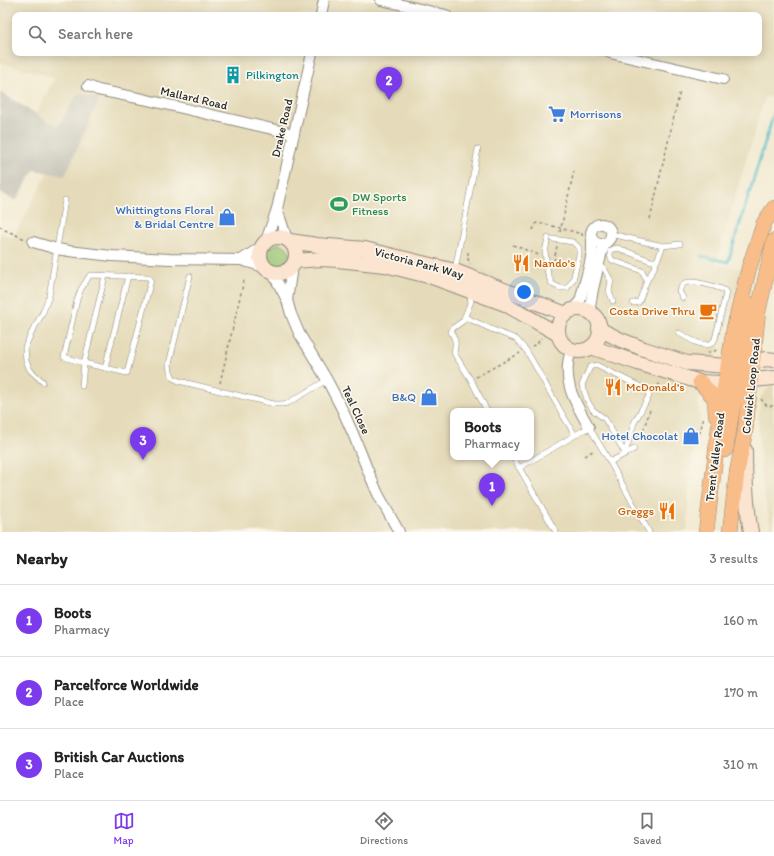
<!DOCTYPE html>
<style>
:root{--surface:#fff;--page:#f6f6f6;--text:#222;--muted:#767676;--line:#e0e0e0;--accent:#7c3aed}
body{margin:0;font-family:Itim,sans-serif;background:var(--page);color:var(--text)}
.you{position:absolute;left:524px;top:292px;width:14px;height:14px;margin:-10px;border:3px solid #fff;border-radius:50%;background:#1a73e8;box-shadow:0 0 0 6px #1a73e833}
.badge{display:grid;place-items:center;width:26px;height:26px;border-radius:50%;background:var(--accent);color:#fff;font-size:13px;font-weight:700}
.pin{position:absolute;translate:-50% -33px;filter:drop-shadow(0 1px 2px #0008)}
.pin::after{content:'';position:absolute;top:21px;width:14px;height:12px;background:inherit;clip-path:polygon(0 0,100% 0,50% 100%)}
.popup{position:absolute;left:450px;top:408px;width:84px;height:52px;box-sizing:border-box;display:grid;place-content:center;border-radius:8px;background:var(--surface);filter:drop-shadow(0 1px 3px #0005);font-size:13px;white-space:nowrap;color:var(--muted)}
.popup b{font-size:15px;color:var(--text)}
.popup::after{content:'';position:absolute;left:50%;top:100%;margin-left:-8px;border:8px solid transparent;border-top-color:var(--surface)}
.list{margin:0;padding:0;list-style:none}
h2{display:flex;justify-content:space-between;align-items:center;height:52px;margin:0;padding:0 16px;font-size:17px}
h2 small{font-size:13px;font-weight:400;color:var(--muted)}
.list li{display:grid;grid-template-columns:26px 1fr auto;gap:12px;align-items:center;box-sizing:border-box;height:72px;padding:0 16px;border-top:1px solid var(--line)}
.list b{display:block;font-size:15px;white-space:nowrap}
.list p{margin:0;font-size:13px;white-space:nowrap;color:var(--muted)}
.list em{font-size:13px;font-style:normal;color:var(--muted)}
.icon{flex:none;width:22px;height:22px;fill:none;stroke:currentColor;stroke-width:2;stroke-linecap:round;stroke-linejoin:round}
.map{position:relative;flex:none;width:774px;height:532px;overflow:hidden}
.search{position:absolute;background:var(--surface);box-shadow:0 2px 10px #0003;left:12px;right:12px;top:12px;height:44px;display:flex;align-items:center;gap:10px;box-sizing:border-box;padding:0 14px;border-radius:8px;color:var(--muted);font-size:15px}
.sheet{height:268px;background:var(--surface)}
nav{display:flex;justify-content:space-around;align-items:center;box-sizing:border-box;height:56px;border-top:1px solid var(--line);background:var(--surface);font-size:11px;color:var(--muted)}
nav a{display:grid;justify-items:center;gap:2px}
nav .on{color:var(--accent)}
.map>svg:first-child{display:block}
.built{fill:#e5dbba;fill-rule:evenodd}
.industrial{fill:#c7c5b8}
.green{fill:#96c472;stroke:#60784e}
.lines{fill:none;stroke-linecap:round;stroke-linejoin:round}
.stream{stroke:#50bec7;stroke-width:2.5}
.lane-casing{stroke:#8e8a7e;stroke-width:6}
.street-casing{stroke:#8e8a7e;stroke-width:12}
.secondary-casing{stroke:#8e8a7e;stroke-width:16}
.primary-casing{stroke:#8e8a7e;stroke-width:16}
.path{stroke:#8e8a7e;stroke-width:1.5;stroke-dasharray:3 3;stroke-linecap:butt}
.lane{stroke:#fff;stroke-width:5}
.street{stroke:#fff;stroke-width:10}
.secondary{stroke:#fce5d0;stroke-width:14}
.primary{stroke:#f8bd89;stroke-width:15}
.labels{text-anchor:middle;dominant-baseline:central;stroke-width:3.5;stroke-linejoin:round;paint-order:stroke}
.culture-label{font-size:12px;fill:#0d838f;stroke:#fbf7ec;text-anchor:start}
.street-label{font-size:12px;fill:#2b2b2b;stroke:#fbf7ec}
.shop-label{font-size:12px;fill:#366cbe;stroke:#fbf7ec;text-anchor:end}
.leisure-label{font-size:12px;fill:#27864d;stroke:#fbf7ec;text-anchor:start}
.food-label{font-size:12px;fill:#c56008;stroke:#fbf7ec;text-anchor:start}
</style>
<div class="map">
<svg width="774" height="532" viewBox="0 0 774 532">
<rect width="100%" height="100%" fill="#fbf7ec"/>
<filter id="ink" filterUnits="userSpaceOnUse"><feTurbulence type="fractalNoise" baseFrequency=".025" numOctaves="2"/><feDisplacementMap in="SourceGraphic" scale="8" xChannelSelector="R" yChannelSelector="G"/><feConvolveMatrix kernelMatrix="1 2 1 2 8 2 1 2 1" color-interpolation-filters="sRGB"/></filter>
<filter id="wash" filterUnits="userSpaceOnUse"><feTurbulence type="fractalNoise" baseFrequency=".012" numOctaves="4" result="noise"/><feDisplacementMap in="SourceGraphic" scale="16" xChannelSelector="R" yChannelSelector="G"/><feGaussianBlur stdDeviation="0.9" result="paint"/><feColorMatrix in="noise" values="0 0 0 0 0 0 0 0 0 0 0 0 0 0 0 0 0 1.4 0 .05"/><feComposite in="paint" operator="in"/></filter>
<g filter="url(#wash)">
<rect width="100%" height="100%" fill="#f2e9d0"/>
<g class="built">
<path d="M0,0H774V91L771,97H765L715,264L742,269L726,327L698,400L700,423L693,454L689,483L687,532H0V233L13,238L48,173L65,175L100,98L78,93L59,126L36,114L55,78L0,62ZM15,15H759V53H15ZM453,411H531V457H453Z"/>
<path d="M772,385H774V532H772L767,511L764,490L761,476L758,421L761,396Z"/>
</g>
<path class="industrial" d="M0,92L48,121L58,126L78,93L100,98L65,176L34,170L16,201L0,192Z"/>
<circle class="green" cx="279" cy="255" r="11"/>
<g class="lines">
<path class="stream" d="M701,256L728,262L774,113"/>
</g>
</g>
<g filter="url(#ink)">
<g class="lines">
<g class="lane-casing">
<g id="lane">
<path d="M611,234L654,244L663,246L680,244"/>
<path d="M548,238L545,252L548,275L552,284L560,288H567L573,280L579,255V248L573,242L553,239"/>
<path d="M599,266L604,268L611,281L609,291L613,301"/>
<path d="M455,270L478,149"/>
<path d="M190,276L169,364L170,371L173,378L179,381L274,404H282L288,403L327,380"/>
<path d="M647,280L642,271L612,260L610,256V251L613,249L618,248L651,261H656"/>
<path d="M468,292L470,296L471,301L463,321L453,328L451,332C456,340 456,343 454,353L471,380L487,411"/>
<path d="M633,303L639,302L647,280L653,270L663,246"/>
<path d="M465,317L491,329L516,339L526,350L533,362L564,417L575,435"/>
<path d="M679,333C686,337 703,348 710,344C711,344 715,340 715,339L726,293L724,290C717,287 692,279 685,283C682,284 681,288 679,291L683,298"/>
<path d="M596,365L643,388L648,392L649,396L634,423L625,453L605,419L593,410L588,402L582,385L590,367Z"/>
<path d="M105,368L128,276"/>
<path d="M43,382L30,370L26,361L25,347L31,334L43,312L49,296L65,200"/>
<path d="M82,386L84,363L64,357L77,300L81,289L90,275L148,277L151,280L127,373L84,363L105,276"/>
<path d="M513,457L556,532"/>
<path d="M610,462L634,449"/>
<path d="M519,468L589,427L610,462L649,532"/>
</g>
</g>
<g class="street-casing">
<g id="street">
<path d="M381,0L446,15"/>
<path d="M321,15L324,0"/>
<path d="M610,53L723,79"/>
<path d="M88,86L98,90L143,99L294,134"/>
<path d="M277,209L287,239"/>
<circle cx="601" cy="234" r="10"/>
<path d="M266,241L277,209L312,53"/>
<path d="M33,242L57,249L69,251L112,256L170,259L241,260L264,267"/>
<path d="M241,260L261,247"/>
<path d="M272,272L287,300L291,314L299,333L327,380L342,409L354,436L368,471L378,494L399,532"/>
<path d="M287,300L292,267"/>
<path d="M571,311L580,301L590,263L592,251V239"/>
<path d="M589,312L593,289L602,251L605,244"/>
<path d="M571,350C561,380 574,401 589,427"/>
</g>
</g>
<g class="secondary-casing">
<g id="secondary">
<circle cx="278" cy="255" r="18"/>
<path d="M290,241L317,245L365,249L455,271L566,314"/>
<path d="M295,261L321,259L338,260L385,265L432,277L505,304L558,334"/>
<circle cx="579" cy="330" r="21"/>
<path d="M599,329L621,340L644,349L687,363L727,366L767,359L774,360"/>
<path d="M591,347L638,363L700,382L722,383L774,378"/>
<path d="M745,450C745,478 746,505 751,532"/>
</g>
</g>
<g class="primary-casing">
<g id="primary">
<path d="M700,382L712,395L715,400L716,415"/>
<path d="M725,450L726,448L749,304"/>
<path d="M706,532L721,411L734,328L749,268L764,223L774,208"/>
<path d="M730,532L737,472L745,432L758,312L774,241"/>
</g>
</g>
<g class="path">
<path d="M650,219L680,91"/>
<path d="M0,226L5,230L25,239"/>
<path d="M533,230L535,225L536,223C552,225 567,230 582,234L583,237"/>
<path d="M560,232L574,171"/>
<path d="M513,245L539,255"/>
<path d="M468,252V259L470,264"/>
<path d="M554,261L557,246"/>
<path d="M532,346L537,344L541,338"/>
<path d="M708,353L715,351L717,348"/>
<path d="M476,377L520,353"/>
<path d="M220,383L244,280"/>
<path d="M656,392L660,382"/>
<path d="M761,399L767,406H774"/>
<path d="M637,436L641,437L650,410"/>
<path d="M698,439L704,417"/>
<path d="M585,456L594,450"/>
</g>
<use href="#lane" class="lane"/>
<use href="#street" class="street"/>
<use href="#secondary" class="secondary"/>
<use href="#primary" class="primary"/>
</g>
</g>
<defs>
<g id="building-bare" transform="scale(1.38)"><path d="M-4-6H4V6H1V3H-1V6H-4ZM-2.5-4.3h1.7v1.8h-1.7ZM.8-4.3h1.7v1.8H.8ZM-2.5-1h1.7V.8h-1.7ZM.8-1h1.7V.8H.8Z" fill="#0f9aa8" stroke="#fbf7ec" stroke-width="2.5" paint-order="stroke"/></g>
<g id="supermarket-bare" transform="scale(1.38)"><path d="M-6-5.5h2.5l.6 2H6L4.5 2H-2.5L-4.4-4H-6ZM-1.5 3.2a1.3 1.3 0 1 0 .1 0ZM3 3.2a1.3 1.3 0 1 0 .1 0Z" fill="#3f7fe0" stroke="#fbf7ec" stroke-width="2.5" paint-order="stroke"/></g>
<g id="stadium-bare" transform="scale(1.38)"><path d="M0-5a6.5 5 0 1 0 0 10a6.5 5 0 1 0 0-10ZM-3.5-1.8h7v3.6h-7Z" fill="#2e9e5b" stroke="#fbf7ec" stroke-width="2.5" paint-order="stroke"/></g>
<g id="shop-bare" transform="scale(1.38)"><path d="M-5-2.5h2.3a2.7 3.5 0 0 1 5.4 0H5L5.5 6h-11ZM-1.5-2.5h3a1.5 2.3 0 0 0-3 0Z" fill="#3f7fe0" stroke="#fbf7ec" stroke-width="2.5" paint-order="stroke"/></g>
<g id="restaurant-bare" transform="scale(1.38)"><path d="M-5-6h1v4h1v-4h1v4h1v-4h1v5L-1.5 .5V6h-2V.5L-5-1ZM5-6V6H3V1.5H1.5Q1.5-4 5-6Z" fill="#e8710a" stroke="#fbf7ec" stroke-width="2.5" paint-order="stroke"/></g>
<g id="cafe-bare" transform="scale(1.38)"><path d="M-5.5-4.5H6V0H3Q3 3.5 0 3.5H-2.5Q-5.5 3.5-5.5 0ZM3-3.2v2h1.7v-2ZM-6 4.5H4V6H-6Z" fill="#e8710a" stroke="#fbf7ec" stroke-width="2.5" paint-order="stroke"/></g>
</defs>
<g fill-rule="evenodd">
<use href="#building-bare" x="233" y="75"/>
<use href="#supermarket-bare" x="557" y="114"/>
<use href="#stadium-bare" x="339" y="204"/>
<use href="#shop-bare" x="227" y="217"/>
<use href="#restaurant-bare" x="521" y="263"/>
<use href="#cafe-bare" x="708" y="311"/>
<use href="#restaurant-bare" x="613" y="387"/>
<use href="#shop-bare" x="429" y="397"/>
<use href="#shop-bare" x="691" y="436"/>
<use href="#restaurant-bare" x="667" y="511"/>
</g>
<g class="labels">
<g class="culture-label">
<text x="246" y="75">Pilkington</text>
</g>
<g class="street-label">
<text transform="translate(194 98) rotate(13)">Mallard Road</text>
<text transform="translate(282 128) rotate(-77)">Drake Road</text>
<text transform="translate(419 263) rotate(15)">Victoria Park Way</text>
<text transform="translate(751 386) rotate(-84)">Colwick Loop Road</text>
<text transform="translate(356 410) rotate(65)">Teal Close</text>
<text transform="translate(715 457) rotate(-83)">Trent Valley Road</text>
</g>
<g class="shop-label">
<text x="570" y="114" text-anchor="start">Morrisons</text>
<text x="214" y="210">Whittingtons Floral<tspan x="214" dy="14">&amp; Bridal Centre</tspan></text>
<text x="416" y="397">B&amp;Q</text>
<text x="678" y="436">Hotel Chocolat</text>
</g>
<g class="leisure-label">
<text x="352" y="197">DW Sports<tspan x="352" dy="14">Fitness</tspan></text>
</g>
<g class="food-label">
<text x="534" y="263">Nando's</text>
<text x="695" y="311" text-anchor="end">Costa Drive Thru</text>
<text x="626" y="387">McDonald's</text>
<text x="654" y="511" text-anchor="end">Greggs</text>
</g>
</g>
</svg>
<div class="you"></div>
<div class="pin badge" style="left:492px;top:506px">1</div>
<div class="popup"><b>Boots</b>Pharmacy</div>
<div class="pin badge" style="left:389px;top:100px">2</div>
<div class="pin badge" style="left:143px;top:460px">3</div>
<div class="search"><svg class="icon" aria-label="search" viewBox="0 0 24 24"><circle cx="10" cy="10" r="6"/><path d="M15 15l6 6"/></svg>Search here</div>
</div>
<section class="sheet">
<h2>Nearby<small>3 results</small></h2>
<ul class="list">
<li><span class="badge">1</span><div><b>Boots</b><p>Pharmacy</p></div><em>160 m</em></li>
<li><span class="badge">2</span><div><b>Parcelforce Worldwide</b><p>Place</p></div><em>170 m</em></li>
<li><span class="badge">3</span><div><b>British Car Auctions</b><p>Place</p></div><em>310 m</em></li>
</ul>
</section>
<nav>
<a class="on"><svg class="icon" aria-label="map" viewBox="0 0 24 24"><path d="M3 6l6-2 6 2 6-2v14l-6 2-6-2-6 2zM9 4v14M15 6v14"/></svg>Map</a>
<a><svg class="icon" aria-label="directions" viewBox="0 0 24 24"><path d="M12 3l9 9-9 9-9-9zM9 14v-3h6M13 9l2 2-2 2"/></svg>Directions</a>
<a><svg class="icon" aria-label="saved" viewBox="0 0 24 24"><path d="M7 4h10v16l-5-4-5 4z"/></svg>Saved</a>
</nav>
